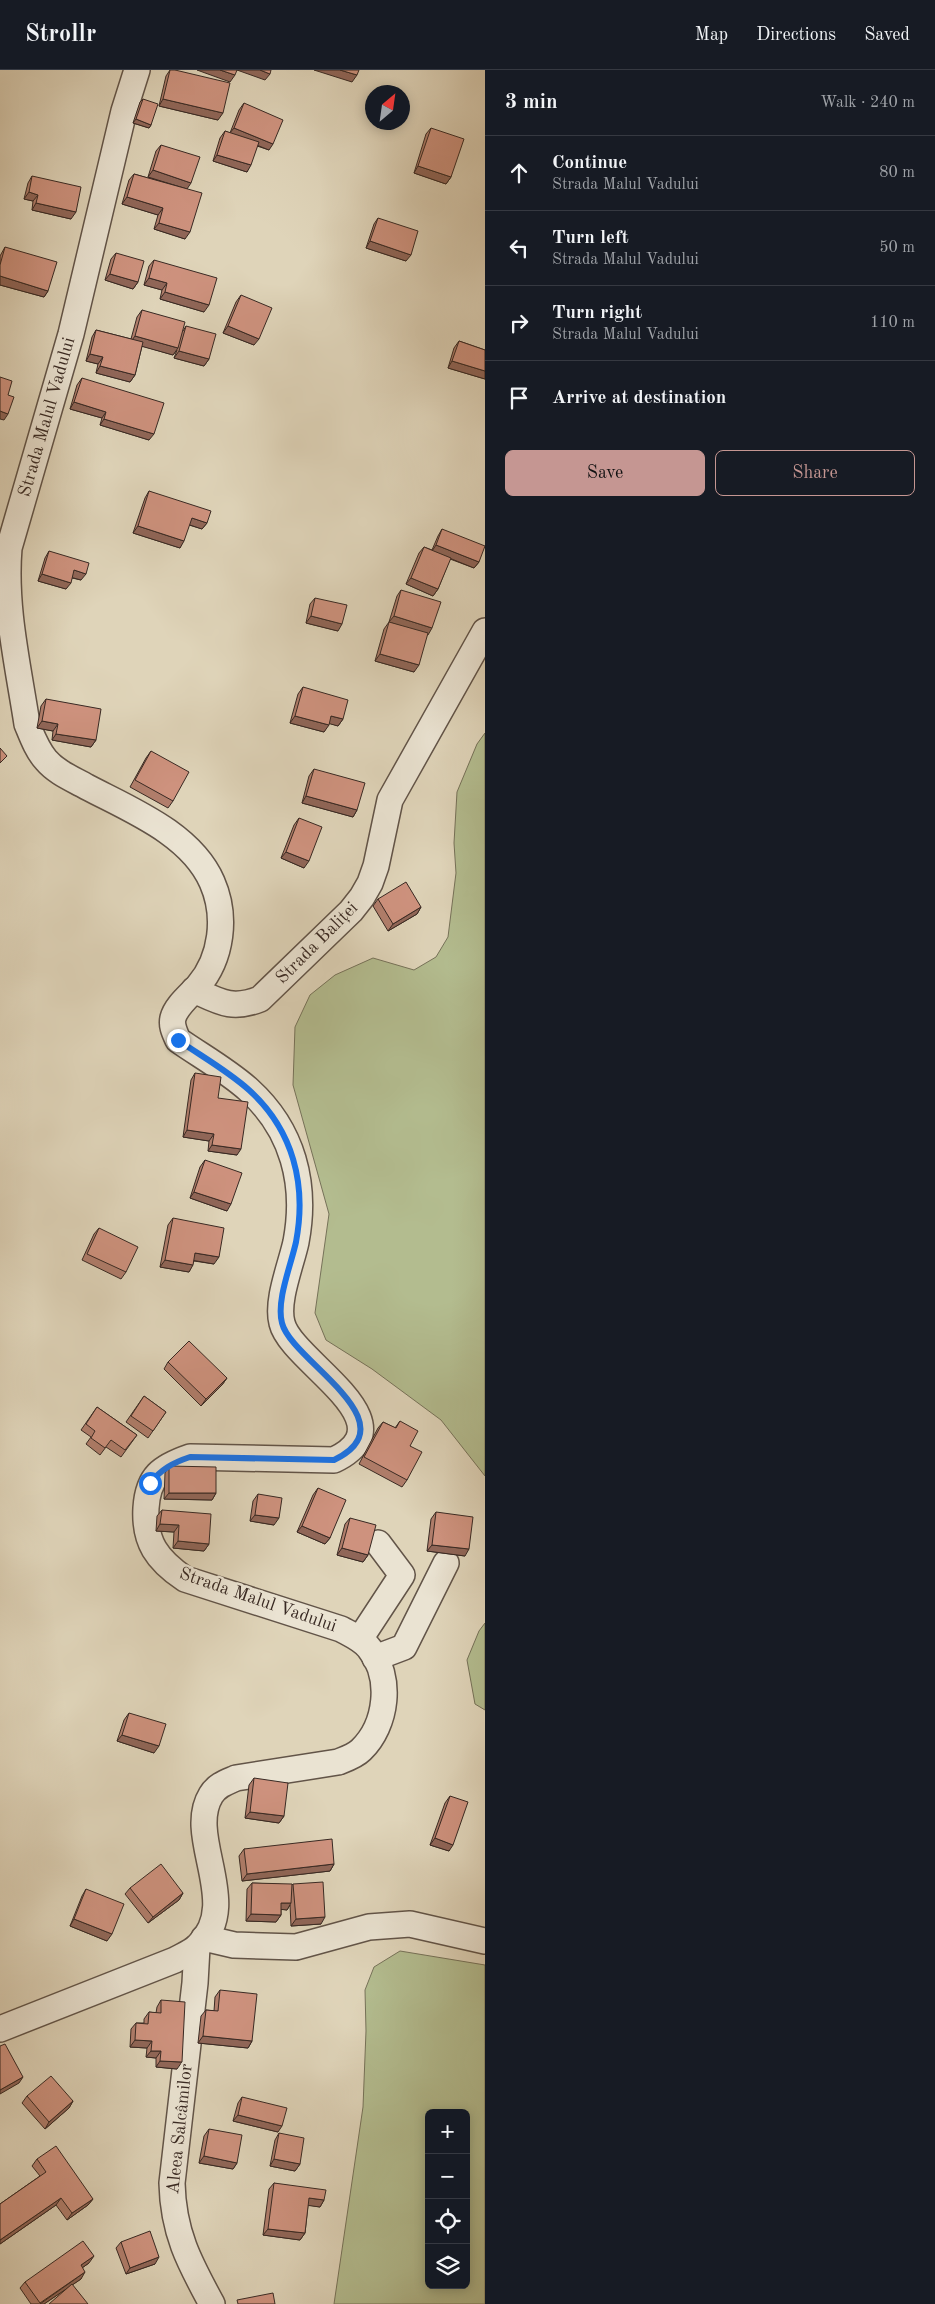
<!DOCTYPE html>
<meta charset="utf-8">
<style>
:root{--surface:#171b24;--page:#20242c;--text:#f1f3f6;--muted:#9ea1a6;--line:#363941;--accent:#c59692}
body{margin:0;font-family:"Old Standard TT",serif;background:var(--page);color:var(--text)}
.controls{position:absolute;right:15px;bottom:15px;display:grid;overflow:hidden;border-radius:8px;box-shadow:0 2px 12px #0003}
.controls button{width:45px;height:45px;display:grid;place-items:center;padding:0;border:0;border-bottom:1px solid var(--line);background:var(--surface);color:var(--text);font:25px sans-serif}
.compass{position:absolute;left:365px;top:15px;width:45px;height:45px;border-radius:50%;background:var(--surface);box-shadow:0 2px 12px #0003;rotate:29deg}
.stop{position:absolute;width:15px;height:15px;margin:-11px;border:4px solid #1a73e8;border-radius:50%;background:#fff}
.stop.end{background:#1a73e8;border-color:#fff;box-shadow:0 1px 5px #0008}
.list{margin:0;padding:0;list-style:none}
h2{display:flex;justify-content:space-between;align-items:center;height:65px;margin:0;padding:0 20px;font-size:21px}
h2 small{font-size:16px;font-weight:400;color:var(--muted)}
.list li{display:grid;grid-template-columns:32px 1fr auto;gap:15px;align-items:center;box-sizing:border-box;height:75px;padding:0 20px;border-top:1px solid var(--line)}
.list b{display:block;font-size:19px;white-space:nowrap}
.list p{margin:0;font-size:16px;white-space:nowrap;color:var(--muted)}
.list em{font-size:16px;font-style:normal;color:var(--muted)}
.actions{display:flex;gap:10px;padding:15px 20px}
.actions a{flex:1;padding:11px 0;border:1px solid var(--accent);border-radius:8px;text-align:center;font-size:18px;color:var(--accent)}
.actions .main{background:var(--accent);color:#111}
.icon{flex:none;width:28px;height:28px;fill:none;stroke:currentColor;stroke-width:2;stroke-linecap:round;stroke-linejoin:round}
.map{position:relative;flex:none;width:485px;height:2234px;overflow:hidden}
header{display:flex;align-items:center;gap:30px;box-sizing:border-box;height:70px;padding:0 25px;background:var(--surface);border-bottom:1px solid var(--line)}
header strong{font-size:24px}
nav{display:flex;gap:28px;margin-inline-start:auto;font-size:18px}
main{display:flex}
aside{flex:1;background:var(--surface)}
.map>svg:first-child{display:block}
.green{fill:#b3bc8f;stroke:#767259;fill-rule:evenodd}
.lines{fill:none;stroke-linecap:round;stroke-linejoin:round}
.minor-casing{stroke:#625448;stroke-width:28}
.minor{stroke:#eae3d2;stroke-width:25}
.wall{fill:#b17e6c;stroke:#382923}
.shaded-wall{fill:#906658;stroke:#382923}
.building{fill:#ce927e;stroke:#382923}
.route{stroke:#1a73e8;stroke-width:6}
.labels{text-anchor:middle;dominant-baseline:central;stroke-width:5;stroke-linejoin:round;paint-order:stroke}
.street-label{font-size:18px;fill:#382923;stroke:#eae3d2}
</style>
<header>
<strong>Strollr</strong>
<nav><a>Map</a><a>Directions</a><a>Saved</a></nav>
</header>
<main>
<div class="map">
<svg width="485" height="2234" viewBox="0 0 485 2234">
<rect width="100%" height="100%" fill="#dfd4b9"/>
<filter id="stains"><feTurbulence type="fractalNoise" baseFrequency=".004" numOctaves="4"/><feColorMatrix values="0 0 0 0 .2 0 0 0 0 .09 0 0 0 0 .02 0 0 0 .5 -.17"/></filter>
<radialGradient id="worn" r=".72"><stop offset=".6" stop-color="#630" stop-opacity="0"/><stop offset="1" stop-color="#630" stop-opacity=".3"/></radialGradient>
<g class="green">
<path d="M485,663V1406L441,1350L372,1299L326,1270L315,1243L329,1144L293,1015L295,957L310,925L335,905L373,888L414,900L436,887L448,867L456,803L454,773L457,722L477,674Z"/>
<path d="M485,1553V1640L475,1634L467,1590L479,1561Z"/>
<path d="M400,1881L485,1895V2234H334L363,2037L366,1961L365,1920L374,1897ZM429,2043H466V2215H429Z"/>
</g>
<g class="lines">
<g class="minor-casing">
<g id="minor">
<path d="M194,920C220,932 232,940 260,929L351,841L362,827L370,813L376,796L390,730L485,561"/>
<path d="M360,1569L402,1505L378,1473"/>
<path d="M375,1588L404,1577L446,1493"/>
<path d="M204,1868L234,1875L296,1877L369,1857L410,1854L485,1871"/>
<path d="M197,1877L195,1913L172,2113C173,2162 189,2192 212,2234"/>
<path d="M0,1959L175,1890C182,1886 192,1882 198,1876C243,1834 185,1767 211,1725C217,1715 227,1712 236,1708L338,1692C346,1689 355,1686 361,1680C387,1655 393,1607 369,1578C362,1569 350,1564 341,1559L185,1509C157,1490 144,1472 146,1438C148,1406 161,1397 190,1387L334,1390C413,1352 291,1292 282,1253C276,1231 291,1195 296,1172C307,1114 293,1060 249,1020C228,1001 201,986 178,970C175,963 171,956 173,948C176,936 190,925 198,916C222,888 227,846 212,812C191,764 131,740 87,717C73,709 57,703 46,690C37,680 32,666 27,654C18,595 4,537 9,478L71,264L124,41L137,0"/>
</g>
</g>
<use href="#minor" class="minor"/>
</g>
<g class="wall">
<path d="M170,0H175L218,50L159,36L166,6Z"/>
<path d="M143,29L151,55L149,58L133,53L140,32Z"/>
<path d="M244,33L269,80L257,76L247,102L213,91L220,68L225,61L230,63L239,40Z"/>
<path d="M431,58L451,107L446,114L414,103L426,64Z"/>
<path d="M161,75L187,119L185,169L154,159L158,145L122,134L129,110L134,104L175,116L148,107L156,81Z"/>
<path d="M32,106L71,149L32,140L33,131L24,129L28,113Z"/>
<path d="M378,148L406,191L366,178L374,154Z"/>
<path d="M5,177L48,221L44,227L0,215V186Z"/>
<path d="M116,183L138,212L133,219L105,210L111,189Z"/>
<path d="M154,190L204,242L160,229L162,220L144,215L149,196Z"/>
<path d="M241,225L254,275L223,263L236,232Z"/>
<path d="M142,240L183,261L186,256L209,289L204,296L174,288L177,280L173,285L142,276L135,305L130,312L96,303L98,294L86,291L92,267L96,260L131,269L137,247Z"/>
<path d="M459,271L485,280V309L448,298L454,278Z"/>
<path d="M82,308L149,370L100,355L102,348L70,339L77,315Z"/>
<path d="M149,421L207,453L202,459L189,455L180,478L133,463L145,428Z"/>
<path d="M442,459L479,492L474,498L450,489L438,519L433,526L406,514L419,483L424,477L432,480L438,466Z"/>
<path d="M49,481L81,510L72,508L66,519L38,511L45,488Z"/>
<path d="M401,520L427,565L414,602L375,591L384,559L389,552L397,526Z"/>
<path d="M315,528L338,561L306,553L310,534Z"/>
<path d="M303,617L343,649L338,656L329,653L324,662L290,653L298,624Z"/>
<path d="M46,629L96,670L91,677L52,670L53,661L37,658L41,636Z"/>
<path d="M151,681L173,731L168,738L130,717L146,688Z"/>
<path d="M314,699L357,740L353,747L302,733L309,706Z"/>
<path d="M299,748L304,798L281,788L294,755Z"/>
<path d="M378,829L421,837L417,844L388,861L373,836Z"/>
<path d="M195,1003L218,1028L237,1085L208,1081L209,1071L183,1067L191,1010Z"/>
<path d="M205,1090L227,1141L190,1128L200,1097Z"/>
<path d="M173,1148L214,1194L194,1191L189,1202L160,1197L168,1155Z"/>
<path d="M99,1158L126,1202L121,1209L82,1190L94,1164Z"/>
<path d="M168,1292L227,1308L222,1315L201,1336L164,1299Z"/>
<path d="M144,1326L166,1342L148,1368L126,1352Z"/>
<path d="M97,1337L137,1365L121,1387L106,1377L100,1385L86,1374L91,1367L81,1360Z"/>
<path d="M400,1351L410,1376L407,1410L402,1417L359,1394L378,1358L383,1352L395,1358Z"/>
<path d="M169,1396L216,1423L212,1430L164,1429L165,1403Z"/>
<path d="M318,1418L330,1468L325,1474L297,1462L313,1425Z"/>
<path d="M258,1424L274,1455L250,1451L253,1431Z"/>
<path d="M162,1440L209,1474L204,1481L173,1478L174,1462L156,1461L157,1446Z"/>
<path d="M436,1442L465,1486L427,1481L431,1449Z"/>
<path d="M350,1448L368,1485L363,1492L337,1485L345,1454Z"/>
<path d="M129,1643L154,1683L117,1671L124,1650Z"/>
<path d="M254,1708L284,1746L279,1753L245,1748L249,1715Z"/>
<path d="M450,1726L449,1781L430,1775L445,1733Z"/>
<path d="M244,1779L334,1794L330,1801L242,1811L239,1786Z"/>
<path d="M252,1813L292,1815L293,1814L321,1854L291,1856L290,1835L287,1840L281,1839V1845L276,1852L246,1851L247,1819Z"/>
<path d="M130,1818L183,1823L179,1830L148,1853L125,1824Z"/>
<path d="M86,1819L107,1871L70,1856L82,1826Z"/>
<path d="M220,1920L252,1971L248,1978L198,1973L201,1946L206,1940L214,1941L215,1927Z"/>
<path d="M161,1930L177,1999L156,1997V1988L146,1987L147,1978L130,1977L131,1959L136,1953H144V1949L149,1942L156,1943L157,1937Z"/>
<path d="M27,2026L73,2031L69,2038L45,2059L22,2033Z"/>
<path d="M242,2027L278,2062L233,2051L238,2033Z"/>
<path d="M209,2059L237,2093L233,2099L199,2093L204,2066Z"/>
<path d="M279,2063L300,2094L295,2101L270,2096L275,2070Z"/>
<path d="M37,2089L93,2129L88,2135L67,2150L56,2135L0,2174V2134L40,2106L32,2096Z"/>
<path d="M274,2113L324,2130L320,2137L308,2135L305,2163L300,2170L263,2165L269,2119Z"/>
<path d="M121,2172L155,2194L126,2204L116,2178Z"/>
<path d="M89,2193L82,2198L81,2209L44,2234H31L20,2218L25,2212Z"/>
</g>
<g class="shaded-wall">
<path d="M197,0H220L235,5L230,12Z"/>
<path d="M237,0H260L270,4L265,10Z"/>
<path d="M314,0H340L357,5L352,12Z"/>
<path d="M163,29L223,43L218,50L159,36Z"/>
<path d="M136,49L151,55L149,58L133,53Z"/>
<path d="M234,58L273,74L269,80L229,64Z"/>
<path d="M217,85L251,95L247,102L213,91Z"/>
<path d="M418,96L451,107L446,114L414,103Z"/>
<path d="M153,100L191,113L187,119L148,107Z"/>
<path d="M29,122L38,125L33,131L24,129Z"/>
<path d="M127,127L163,138L158,145L122,134Z"/>
<path d="M36,133L76,142L71,149L32,140Z"/>
<path d="M159,153L190,162L185,169L154,159Z"/>
<path d="M370,171L411,185L406,191L366,178Z"/>
<path d="M110,204L138,212L133,219L105,210Z"/>
<path d="M0,206L48,221L44,227L0,215Z"/>
<path d="M149,208L167,213L162,220L144,215Z"/>
<path d="M165,222L209,235L204,242L160,229Z"/>
<path d="M228,256L259,269L254,275L223,263Z"/>
<path d="M135,266L178,278L173,285L130,273Z"/>
<path d="M179,281L209,289L204,296L174,288Z"/>
<path d="M90,284L103,287L98,294L86,291Z"/>
<path d="M452,291L485,301V309L448,298Z"/>
<path d="M100,296L135,305L130,312L96,303Z"/>
<path d="M74,332L106,342L102,348L70,339Z"/>
<path d="M0,341L8,344L4,350L0,349Z"/>
<path d="M104,349L154,364L149,370L100,355Z"/>
<path d="M192,448L207,453L202,459L187,454Z"/>
<path d="M138,456L184,471L180,478L133,463Z"/>
<path d="M436,475L479,492L474,498L432,481Z"/>
<path d="M74,500L86,504L81,510L70,507Z"/>
<path d="M42,504L71,513L66,519L38,511Z"/>
<path d="M411,508L438,519L433,526L406,514Z"/>
<path d="M311,546L342,554L338,561L306,553Z"/>
<path d="M394,546L432,558L428,565L389,552Z"/>
<path d="M380,584L419,595L414,602L375,591Z"/>
<path d="M295,646L329,655L324,662L290,653Z"/>
<path d="M331,646L343,649L338,656L327,653Z"/>
<path d="M42,651L58,654L53,661L37,658Z"/>
<path d="M56,664L96,670L91,677L52,670Z"/>
<path d="M306,726L357,740L353,747L302,733Z"/>
<path d="M286,782L309,791L304,798L281,788Z"/>
<path d="M421,837L417,844L388,861L393,854Z"/>
<path d="M187,1060L214,1064L209,1071L183,1067Z"/>
<path d="M212,1075L241,1079L237,1085L208,1081Z"/>
<path d="M194,1122L231,1134L227,1141L190,1128Z"/>
<path d="M195,1183L219,1187L214,1194L191,1190Z"/>
<path d="M165,1190L193,1195L189,1202L160,1197Z"/>
<path d="M227,1308L222,1315L201,1336L206,1329Z"/>
<path d="M169,1423H216L212,1430L164,1429Z"/>
<path d="M255,1445L279,1448L274,1455L250,1451Z"/>
<path d="M160,1454L179,1455L174,1462L156,1461Z"/>
<path d="M302,1456L330,1468L325,1474L297,1462Z"/>
<path d="M178,1471L209,1474L204,1481L173,1478Z"/>
<path d="M432,1475L469,1479L465,1486L427,1481Z"/>
<path d="M342,1478L368,1485L363,1492L337,1485Z"/>
<path d="M122,1665L159,1676L154,1683L117,1671Z"/>
<path d="M250,1742L284,1746L279,1753L245,1748Z"/>
<path d="M435,1768L453,1775L449,1781L430,1775Z"/>
<path d="M334,1794L330,1801L242,1811L247,1804Z"/>
<path d="M183,1823L179,1830L148,1853L153,1847Z"/>
<path d="M281,1833H291L287,1840L277,1839Z"/>
<path d="M251,1844L281,1845L276,1852L246,1851Z"/>
<path d="M325,1847L321,1854L291,1856L296,1849Z"/>
<path d="M74,1849L112,1864L107,1871L70,1856Z"/>
<path d="M203,1966L252,1971L248,1978L198,1973Z"/>
<path d="M135,1970L152,1971L147,1978L130,1977Z"/>
<path d="M151,1981H161L156,1988L146,1987Z"/>
<path d="M160,1991L182,1992L177,1999L156,1997Z"/>
<path d="M23,2007L19,2013L0,2024V2020Z"/>
<path d="M73,2031L69,2038L45,2059L49,2052Z"/>
<path d="M238,2045L282,2056L278,2062L233,2051Z"/>
<path d="M204,2086L237,2093L233,2099L199,2093Z"/>
<path d="M274,2089L300,2094L295,2101L270,2096Z"/>
<path d="M61,2128L56,2135L0,2174V2170Z"/>
<path d="M309,2128L324,2130L320,2137L305,2135Z"/>
<path d="M93,2129L88,2135L67,2150L72,2143Z"/>
<path d="M268,2159L305,2163L300,2170L263,2165Z"/>
<path d="M94,2186L89,2193L76,2202L81,2195Z"/>
<path d="M159,2187L155,2194L126,2204L130,2198Z"/>
<path d="M85,2202L81,2209L44,2234H40Z"/>
</g>
<g class="building">
<path d="M170,0H175L230,13L223,43L163,29Z"/>
<path d="M220,0H237L235,5Z"/>
<path d="M260,0H271L270,4Z"/>
<path d="M340,0H359L357,5Z"/>
<path d="M143,29L158,34L151,55L136,49Z"/>
<path d="M244,33L283,50L273,74L234,58Z"/>
<path d="M431,58L464,69L451,107L418,96Z"/>
<path d="M225,61L259,72L251,95L217,85Z"/>
<path d="M161,75L200,87L191,113L153,100Z"/>
<path d="M134,104L202,123L190,162L159,153L163,138L127,127Z"/>
<path d="M32,106L81,117L76,142L36,133L38,125L29,122Z"/>
<path d="M378,148L418,161L411,185L370,171Z"/>
<path d="M5,177L57,192L48,221L0,206V195Z"/>
<path d="M116,183L144,191L138,212L110,204Z"/>
<path d="M154,190L217,208L209,235L165,222L167,213L149,208Z"/>
<path d="M241,225L272,238L259,269L228,256Z"/>
<path d="M142,240L185,252L178,278L135,266Z"/>
<path d="M186,256L216,264L209,289L179,281Z"/>
<path d="M96,260L143,272L135,305L100,296L103,287L90,284Z"/>
<path d="M459,271L485,280V301L452,291Z"/>
<path d="M0,307L12,311L8,325L14,327L8,344L0,341Z"/>
<path d="M82,308L164,333L154,364L104,349L106,342L74,332Z"/>
<path d="M149,421L211,441L207,453L192,448L184,471L138,456Z"/>
<path d="M442,459L485,476L479,492L436,475Z"/>
<path d="M424,477L451,488L438,519L411,508Z"/>
<path d="M49,481L89,493L86,504L74,500L71,513L42,504Z"/>
<path d="M401,520L441,532L432,558L394,546Z"/>
<path d="M315,528L347,535L342,554L311,546Z"/>
<path d="M389,552L428,563L419,595L380,584Z"/>
<path d="M303,617L348,630L343,649L331,646L329,655L295,646Z"/>
<path d="M46,629L101,639L96,670L56,664L58,654L42,651Z"/>
<path d="M0,678L7,686L0,693Z"/>
<path d="M151,681L189,702L173,731L135,710Z"/>
<path d="M314,699L365,713L357,740L306,726Z"/>
<path d="M299,748L322,757L309,791L286,782Z"/>
<path d="M406,812L421,837L393,854L378,829Z"/>
<path d="M195,1003L221,1007L218,1028L248,1032L241,1079L212,1075L214,1064L187,1060Z"/>
<path d="M205,1090L242,1103L231,1134L194,1122Z"/>
<path d="M173,1148L224,1158L219,1187L195,1183L193,1195L165,1190Z"/>
<path d="M99,1158L138,1177L126,1202L87,1184Z"/>
<path d="M189,1271L227,1308L206,1329L168,1292Z"/>
<path d="M144,1326L166,1342L153,1361L131,1346Z"/>
<path d="M97,1337L137,1365L125,1380L111,1370L105,1378L91,1368L95,1361L86,1354Z"/>
<path d="M400,1351L418,1361L410,1376L422,1382L407,1410L364,1387L383,1352L396,1358Z"/>
<path d="M169,1396L216,1397V1423H169Z"/>
<path d="M318,1418L346,1430L330,1468L302,1456Z"/>
<path d="M258,1424L282,1428L279,1448L255,1445Z"/>
<path d="M162,1440L211,1444L209,1474L178,1471L179,1455L160,1454Z"/>
<path d="M436,1442L473,1447L469,1479L432,1475Z"/>
<path d="M350,1448L376,1455L368,1485L342,1478Z"/>
<path d="M129,1643L166,1654L159,1676L122,1665Z"/>
<path d="M254,1708L288,1713L284,1746L250,1742Z"/>
<path d="M450,1726L468,1732L453,1775L435,1768Z"/>
<path d="M332,1769L334,1794L247,1804L244,1779Z"/>
<path d="M161,1794L183,1823L153,1847L130,1818Z"/>
<path d="M323,1812L325,1847L296,1849L293,1814Z"/>
<path d="M252,1813L292,1814L291,1833H281V1845L251,1844Z"/>
<path d="M86,1819L124,1834L112,1864L74,1849Z"/>
<path d="M220,1920L257,1924L252,1971L203,1966L206,1940L218,1941Z"/>
<path d="M161,1930L185,1932L182,1992L160,1991L161,1981H151L152,1971L135,1970L136,1953L148,1954L149,1942L161,1943Z"/>
<path d="M5,1974L23,2007L0,2020V1976Z"/>
<path d="M51,2006L73,2031L49,2052L27,2026Z"/>
<path d="M242,2027L287,2038L282,2056L238,2045Z"/>
<path d="M209,2059L242,2065L237,2093L204,2086Z"/>
<path d="M279,2063L304,2068L300,2094L274,2089Z"/>
<path d="M56,2076L93,2129L72,2143L61,2128L0,2170V2134L46,2102L37,2089Z"/>
<path d="M274,2113L326,2120L324,2130L309,2128L305,2163L268,2159Z"/>
<path d="M150,2161L159,2187L130,2198L121,2172Z"/>
<path d="M83,2171L94,2186L81,2195L85,2202L40,2233L25,2212Z"/>
<path d="M72,2214L88,2234H49Z"/>
<path d="M273,2223L275,2234H238L237,2230Z"/>
</g>
<g class="lines">
<path class="route" d="M150,1413C162,1399 172,1393 190,1387L334,1390C413,1352 291,1291 282,1253C276,1231 291,1195 296,1172C307,1114 293,1060 249,1020C228,1001 201,986 178,970"/>
</g>
<g class="labels">
<g class="street-label">
<text transform="translate(47 347) rotate(-74)">Strada Malul Vadului</text>
<text transform="translate(317 873) rotate(-45)">Strada Baliței</text>
<text transform="translate(258 1530) rotate(19)">Strada Malul Vadului</text>
<text transform="translate(180 2059) rotate(-84)">Aleea Salcâmilor</text>
</g>
</g>
<rect width="100%" height="100%" filter="url(#stains)"/>
<rect width="100%" height="100%" fill="url(#worn)"/>
</svg>
<div class="controls">
<button>+</button>
<button>−</button>
<button><svg class="icon" aria-label="locate" viewBox="0 0 24 24"><circle cx="12" cy="12" r="6"/><path d="M12 2v4M12 18v4M2 12h4M18 12h4"/></svg></button>
<button><svg class="icon" aria-label="layers" viewBox="0 0 24 24"><path d="M12 4l9 5-9 5-9-5zM3 14l9 5 9-5"/></svg></button>
</div>
<svg class="compass" viewBox="-18 -18 36 36"><path d="M0-13l5 13h-10z" fill="#e53935"/><path d="M0 13l5-13h-10z" fill="#9ea1a6"/></svg>
<div class="stop" style="left:150px;top:1413px"></div>
<div class="stop end" style="left:178px;top:970px"></div>
</div>
<aside>
<h2>3 min<small>Walk · 240 m</small></h2>
<ul class="list">
<li><svg class="icon" aria-label="ahead" viewBox="0 0 24 24"><path d="M12 20V5M6 11l6-6 6 6"/></svg><div><b>Continue</b><p>Strada Malul Vadului</p></div><em>80 m</em></li>
<li><svg class="icon" aria-label="left" viewBox="0 0 24 24"><path d="M17 20v-9H6M10 6l-5 5 5 5"/></svg><div><b>Turn left</b><p>Strada Malul Vadului</p></div><em>50 m</em></li>
<li><svg class="icon" aria-label="right" viewBox="0 0 24 24"><path d="M7 20v-9h11M14 6l5 5-5 5"/></svg><div><b>Turn right</b><p>Strada Malul Vadului</p></div><em>110 m</em></li>
<li><svg class="icon" aria-label="arrive" viewBox="0 0 24 24"><path d="M6 21V4h12l-3 4 3 4H6"/></svg><div><b>Arrive at destination</b></div></li>
</ul>
<div class="actions"><a class="main">Save</a><a>Share</a></div>
</aside>
</main>
